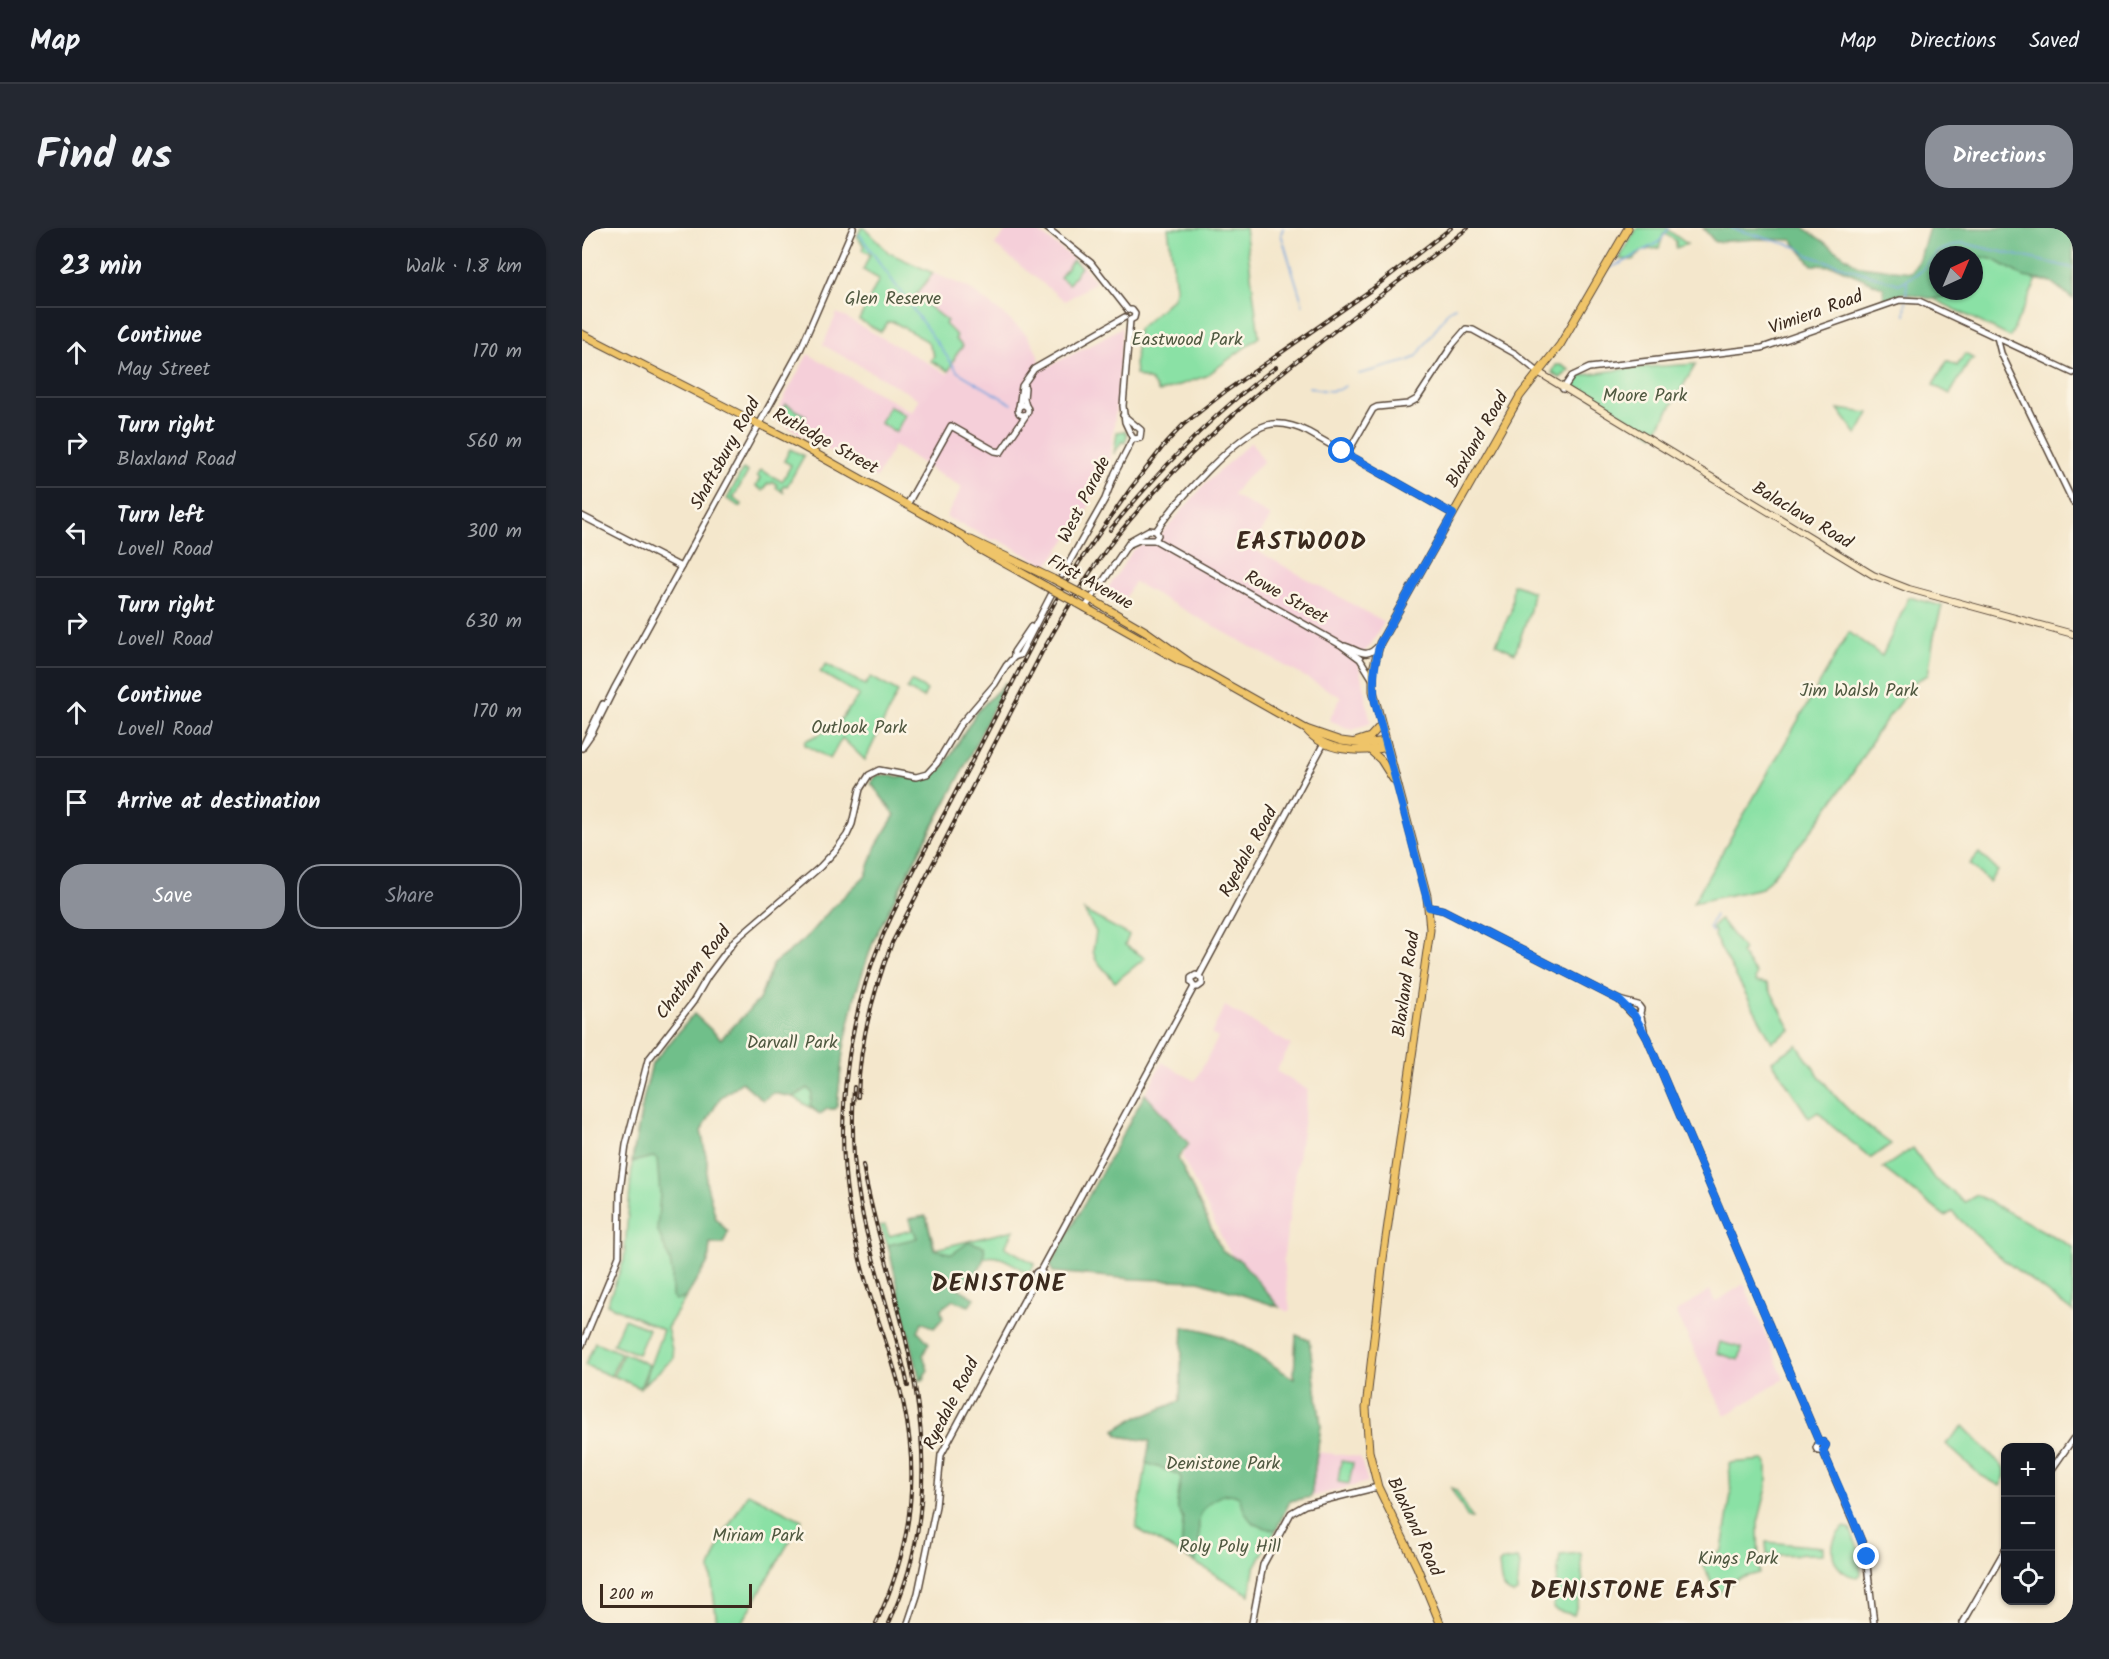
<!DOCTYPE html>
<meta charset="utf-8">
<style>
:root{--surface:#171b24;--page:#242831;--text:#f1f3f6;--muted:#9ea1a6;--line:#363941;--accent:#8c9099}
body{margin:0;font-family:Kalam,sans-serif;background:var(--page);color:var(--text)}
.controls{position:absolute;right:18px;bottom:18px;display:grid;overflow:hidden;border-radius:12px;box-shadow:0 2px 4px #0004}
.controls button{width:54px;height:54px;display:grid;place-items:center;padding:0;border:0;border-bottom:2px solid var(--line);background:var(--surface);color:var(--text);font:30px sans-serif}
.compass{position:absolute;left:1347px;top:18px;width:54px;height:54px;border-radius:50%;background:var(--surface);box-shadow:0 2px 4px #0004;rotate:44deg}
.scale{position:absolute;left:18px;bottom:15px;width:152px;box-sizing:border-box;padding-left:6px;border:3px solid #3b2a1e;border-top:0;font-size:16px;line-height:21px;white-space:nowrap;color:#3b2a1e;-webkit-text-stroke:4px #fcf5e5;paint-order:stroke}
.stop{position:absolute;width:18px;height:18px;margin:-14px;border:4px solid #1a73e8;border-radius:50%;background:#fff}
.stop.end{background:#1a73e8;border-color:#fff;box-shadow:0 2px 6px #0008}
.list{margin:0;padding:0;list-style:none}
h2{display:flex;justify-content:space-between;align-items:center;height:78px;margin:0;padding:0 24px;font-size:26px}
h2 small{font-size:20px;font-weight:400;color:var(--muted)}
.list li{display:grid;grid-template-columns:39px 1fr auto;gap:18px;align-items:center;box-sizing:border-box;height:90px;padding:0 24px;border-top:2px solid var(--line)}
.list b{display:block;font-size:22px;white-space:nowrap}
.list p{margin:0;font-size:20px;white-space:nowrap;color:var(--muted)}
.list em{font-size:20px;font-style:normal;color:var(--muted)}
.actions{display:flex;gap:12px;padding:18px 24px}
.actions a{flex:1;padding:14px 0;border:2px solid var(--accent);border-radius:24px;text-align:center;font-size:21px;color:var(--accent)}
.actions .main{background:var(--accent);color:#fff}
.icon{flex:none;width:33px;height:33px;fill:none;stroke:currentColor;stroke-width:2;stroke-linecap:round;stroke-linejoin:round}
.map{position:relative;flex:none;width:1491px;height:1395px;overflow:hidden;border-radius:24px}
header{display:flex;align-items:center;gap:36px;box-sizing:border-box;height:84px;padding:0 30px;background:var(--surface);border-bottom:2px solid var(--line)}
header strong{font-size:28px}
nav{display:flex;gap:33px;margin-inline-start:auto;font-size:21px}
.intro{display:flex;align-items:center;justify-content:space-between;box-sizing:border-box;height:144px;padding:0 36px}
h1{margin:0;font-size:42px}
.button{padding:15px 27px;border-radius:24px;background:var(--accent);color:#fff;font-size:21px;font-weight:700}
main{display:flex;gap:36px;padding:0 36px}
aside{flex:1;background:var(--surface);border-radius:24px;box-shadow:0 2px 4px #0004}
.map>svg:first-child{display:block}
.built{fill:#f5cfd9}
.green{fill:#8ae1a5;stroke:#628662;stroke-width:1.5}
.forest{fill:#6fbf8a;stroke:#557454;stroke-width:1.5}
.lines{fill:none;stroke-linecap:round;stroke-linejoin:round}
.stream{stroke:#75a4de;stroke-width:1.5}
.tertiary-casing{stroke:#574638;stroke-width:8}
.secondary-casing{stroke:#574638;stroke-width:8}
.primary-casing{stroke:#574638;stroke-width:9}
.tertiary{stroke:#fff;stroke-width:5}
.secondary{stroke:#f9e7c3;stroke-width:6}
.primary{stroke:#efc469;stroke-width:7}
.rail-casing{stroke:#3b2a1e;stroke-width:4}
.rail{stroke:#fcf5e5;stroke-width:1.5;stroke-dasharray:4.5;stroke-linecap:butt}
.primary-bridge-casing{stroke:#574638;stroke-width:9;stroke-linecap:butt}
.primary-bridge{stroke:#efc469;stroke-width:7}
.route{stroke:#1a73e8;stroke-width:8}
.labels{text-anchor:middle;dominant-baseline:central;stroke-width:5;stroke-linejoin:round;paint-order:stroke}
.park-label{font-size:18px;fill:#4f5840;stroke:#fcf5e5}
.street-label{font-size:18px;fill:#3b2a1e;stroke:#fcf5e5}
.district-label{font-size:24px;font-weight:bold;letter-spacing:1.5px;fill:#3b2a1e;stroke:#fcf5e5}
</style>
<header>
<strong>Map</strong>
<nav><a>Map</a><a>Directions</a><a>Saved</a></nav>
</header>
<div class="intro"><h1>Find us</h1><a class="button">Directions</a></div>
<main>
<aside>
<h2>23 min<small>Walk · 1.8 km</small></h2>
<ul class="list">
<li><svg class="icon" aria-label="ahead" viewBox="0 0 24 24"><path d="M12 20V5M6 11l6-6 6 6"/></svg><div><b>Continue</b><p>May Street</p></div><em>170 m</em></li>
<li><svg class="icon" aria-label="right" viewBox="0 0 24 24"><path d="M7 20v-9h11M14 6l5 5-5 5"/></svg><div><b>Turn right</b><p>Blaxland Road</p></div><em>560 m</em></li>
<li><svg class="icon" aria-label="left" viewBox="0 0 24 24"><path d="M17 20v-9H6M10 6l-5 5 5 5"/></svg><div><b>Turn left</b><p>Lovell Road</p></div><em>300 m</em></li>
<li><svg class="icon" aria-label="right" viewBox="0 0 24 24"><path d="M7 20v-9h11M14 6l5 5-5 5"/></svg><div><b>Turn right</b><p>Lovell Road</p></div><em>630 m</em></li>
<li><svg class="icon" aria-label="ahead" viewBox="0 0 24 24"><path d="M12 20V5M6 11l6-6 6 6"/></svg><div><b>Continue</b><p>Lovell Road</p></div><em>170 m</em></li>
<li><svg class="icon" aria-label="arrive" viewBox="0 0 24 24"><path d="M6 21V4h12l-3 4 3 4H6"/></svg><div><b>Arrive at destination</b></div></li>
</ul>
<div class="actions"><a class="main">Save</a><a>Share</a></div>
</aside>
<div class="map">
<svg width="1491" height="1395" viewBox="0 0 1491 1395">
<rect width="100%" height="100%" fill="#fcf5e5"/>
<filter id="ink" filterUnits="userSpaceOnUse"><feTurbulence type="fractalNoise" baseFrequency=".0167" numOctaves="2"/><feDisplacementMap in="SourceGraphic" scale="12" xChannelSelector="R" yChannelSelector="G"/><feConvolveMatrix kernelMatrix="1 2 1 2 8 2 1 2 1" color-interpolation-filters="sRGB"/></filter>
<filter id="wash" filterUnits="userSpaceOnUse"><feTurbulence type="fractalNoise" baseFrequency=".008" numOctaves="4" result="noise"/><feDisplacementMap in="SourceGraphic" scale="24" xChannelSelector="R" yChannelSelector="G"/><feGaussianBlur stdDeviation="1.35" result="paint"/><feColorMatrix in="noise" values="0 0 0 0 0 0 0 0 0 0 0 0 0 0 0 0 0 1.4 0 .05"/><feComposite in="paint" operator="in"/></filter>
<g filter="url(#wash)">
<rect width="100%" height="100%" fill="#f4e7cc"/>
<g class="built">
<path d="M427,0H452L501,38L514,54L483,73L412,17Z"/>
<path d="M351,45L385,59L421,86L444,106L452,118L461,141L503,120L540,99L537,153L528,233L504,284L465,338L415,311L411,312L364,289L380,259L353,244L322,223L312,218L294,250L191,190L226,126L330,184L337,171L241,117L255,85L366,146L374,127L373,111L370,101L363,96L364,93L332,68Z"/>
<path d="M669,214L682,233L662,252L651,267L689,288L670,320L802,394L788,418L781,425L777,438L789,495L770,502L747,492L759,469L552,354L538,379L520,369L551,322L580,305L625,254Z"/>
<path d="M643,778L709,817L694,843L726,862L701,1033L708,1082L706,1084L670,1061L644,1018L600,929L607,914L563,866L580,834L613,853L636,810L629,806Z"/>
<path d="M1162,1056L1202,1151L1143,1188L1094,1084L1128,1062L1133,1074Z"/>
<path d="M735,1224L778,1229L786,1254L729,1269Z"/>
</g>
<g class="green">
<path d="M279,0H283L307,25L351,45L333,68L365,93L363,96L375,108L373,111L381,118L374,127L367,143L349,133L352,127L345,113L312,94H306L299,104L277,92L297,51L281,42L288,26L280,22L282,18L275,9Z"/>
<path d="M586,0H663L677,109L624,148L577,164L569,153L554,147L553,134L556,101L591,70L594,60Z"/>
<path d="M1055,0H1087L1086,2L1105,16L1094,20V13L1082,5L1077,20L1062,22L1051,32L1037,31Z"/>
<path d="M1369,21L1466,28L1428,109L1344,67L1356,63H1392V27H1363Z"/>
<path d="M491,32L499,39L487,56L478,49Z"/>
<path d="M1383,126L1392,131L1387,134L1368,166L1351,157L1365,133L1375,138Z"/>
<path d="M1114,136L1072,207L989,156L996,148L1015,145L1049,140Z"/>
<path d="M974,137H979L988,142L978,150L970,145Z"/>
<path d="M204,176L224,188L217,199L197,188Z"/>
<path d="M307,178L323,187L314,204L298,195Z"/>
<path d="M1256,181L1287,185L1275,207Z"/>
<path d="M543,203L545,207L543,215L540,213L532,226L535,204Z"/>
<path d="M208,221L222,228L205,258L202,257L200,261L202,265L194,259L195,257L191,254L189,256L186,255L181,263L174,258L178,250L175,248L179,242L199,253L201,252L209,237L202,233Z"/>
<path d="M161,241L166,244L151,270L160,276L159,279L145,271Z"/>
<path d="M931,356L951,364L948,382L933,425L914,416L929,383Z"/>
<path d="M1327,369L1360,378L1352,408L1346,447L1334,453L1295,504L1272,543L1247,578L1226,607L1180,660L1111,675L1267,404L1300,428Z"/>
<path d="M244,436L283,457L289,449L316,464L283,532L260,510L248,531L223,517V513L248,501L251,502L277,467L238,444Z"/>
<path d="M329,453L345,462L341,470L325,461Z"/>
<path d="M424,454L377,550L292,711L274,764L261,823L255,878L252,881H245L238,886L212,869L191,865L181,872L160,854L138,870L119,903L125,933L124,954L134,991L146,1004L141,1016H128L126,1034L85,1100L92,1130L61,1157L81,1102L25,1076L42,1032L51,927L62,869L70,836L112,786L139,811L177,772L191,736L222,712L250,680L285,647L294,618L313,587L289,555L295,547L346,551L362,539L394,485Z"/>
<path d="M1397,625L1416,643L1407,654L1388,636Z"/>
<path d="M502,683L547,707L543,717L563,730L533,754L514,732L511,723L514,704Z"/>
<path d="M1138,691L1162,722L1159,725L1174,746L1173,751L1174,754L1185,756L1209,802L1190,814L1132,708L1133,704L1130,700Z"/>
<path d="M1215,817C1228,835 1240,853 1255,870C1271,888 1290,902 1309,916L1289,930L1250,898L1236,884L1227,890L1190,833Z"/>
<path d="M1331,920L1351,949L1383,974L1395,967L1491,1019V1084L1415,1027L1370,984L1363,988L1301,940Z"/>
<path d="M344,988L353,1021L432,1002L423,1019L453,1036L447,1046C433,1038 414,1021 399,1032L333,1101L343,1150L341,1152L306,1017L298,998L303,997L307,1008L330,1002L327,991Z"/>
<path d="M42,1091L67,1101L56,1126L31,1116Z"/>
<path d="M601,1099C643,1102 677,1129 712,1151L714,1107L727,1112L739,1197L729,1269L708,1273L694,1302L672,1341L668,1367L554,1300L568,1213L537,1208L533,1202L553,1190L564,1187L598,1173Z"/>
<path d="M13,1114L39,1125L29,1148L3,1137Z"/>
<path d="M1138,1114L1160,1120L1157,1132L1135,1125Z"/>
<path d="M41,1125L67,1137L58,1160L32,1148Z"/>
<path d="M1381,1198L1423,1241V1248L1418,1258L1398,1247L1364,1216Z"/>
<path d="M1182,1232L1185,1235V1260L1176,1295L1177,1345L1155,1351L1135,1366L1121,1336L1140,1322L1149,1266L1147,1235Z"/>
<path d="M759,1233L771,1235L767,1256L756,1254Z"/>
<path d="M869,1260L874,1262L890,1290H886Z"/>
<path d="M166,1265L220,1292L160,1395H135L128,1340L142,1306Z"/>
<path d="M1263,1299L1268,1301L1277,1322L1279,1346L1276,1349C1250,1347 1241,1314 1263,1299Z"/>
<path d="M1184,1314L1241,1319V1326L1185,1327Z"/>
<path d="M999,1325L1001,1357L992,1387L974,1382L971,1380L978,1327Z"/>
<path d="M935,1331L938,1336L935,1364L931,1366C917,1361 919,1350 917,1336L920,1333Z"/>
</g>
<g class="forest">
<path d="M1121,0H1222L1277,38L1329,44L1337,33L1347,0H1491V71L1469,54L1442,49L1413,32L1386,26L1356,27V63H1370L1372,67L1350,71L1322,65L1301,73L1302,60L1253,38L1230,37L1210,12L1175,11L1133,14Z"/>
<path d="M424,454L377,550L327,641L292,711L274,764L261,823L255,878L252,881H245L238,886L228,878L230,865L226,860L212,869L191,865L181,872L160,854L138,870L119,903L125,933L124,954L134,991L146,1004L141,1016L128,1015L126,1034L105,1068L100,1071L94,1072L90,1068V1045L88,1033L75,1001L78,966L75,931L71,929L50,934L62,869L70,836L112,786L139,811L177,772L191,736L222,712L250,680L284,647L294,618L313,587L289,555L295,547L346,551L362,539L394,485Z"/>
<path d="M563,866L607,916L596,930L640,1023L659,1033L697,1079L617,1053L550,1051L471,1044L468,1038Z"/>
<path d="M344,988L352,1021L370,1026L387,1014L402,1018C405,1040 391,1048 374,1059L393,1070L387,1078L371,1072L359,1081L361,1090L352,1100L340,1094L336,1103L347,1115L341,1127L346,1142L338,1153L306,1017L335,1010L327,991Z"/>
<path d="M601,1099C644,1102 677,1129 712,1151L714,1107L727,1112L739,1197L729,1269L708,1273L694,1302C668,1298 666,1293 657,1269C643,1260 620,1276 617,1292C616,1300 618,1309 617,1316C617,1322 615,1329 613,1335L599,1326L601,1290L596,1282L595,1275L599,1250L596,1246L564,1235L568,1213L537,1208L533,1202L553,1190L564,1187L598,1173Z"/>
</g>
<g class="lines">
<g class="stream">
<path d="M701,0L699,6L721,77"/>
<path d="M1149,0L1215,19L1228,28L1317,56L1338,44L1357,23L1380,15L1491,40"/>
<path d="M277,6L376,144L430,176"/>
<path d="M1025,41L1042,34L1078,13L1087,0"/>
<path d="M1323,87L1325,52"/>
<path d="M777,146L826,133L835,128L867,82L873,79"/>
<path d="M727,159C738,162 754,166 763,158"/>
<path d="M1130,704L1127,699L1133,687"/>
</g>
</g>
</g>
<g filter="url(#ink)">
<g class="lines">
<g class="tertiary-casing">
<g id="tertiary">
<path d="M465,0L509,35L546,82"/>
<path d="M546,82H550L553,86L552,90L548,92"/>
<path d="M1415,109L1419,125L1491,274"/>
<path d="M443,160L442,171L444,178"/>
<path d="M981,161L990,148L1007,140L1180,120L1318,72L1337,73L1491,145"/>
<circle cx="441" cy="182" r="5"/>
<path d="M437,179L440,158L452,141L543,89"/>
<path d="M541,187L559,202L558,210L553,211L550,209L543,194L541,178L548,92"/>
<path d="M765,226L791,181L795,179L826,176L835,171L871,116L884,101L891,102L934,126L956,144"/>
<path d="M325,277L369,198L413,223L419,224L444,187"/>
<path d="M0,288L99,339"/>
<path d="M574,303C592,276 656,205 685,197C700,193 714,198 726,204L871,286"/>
<path d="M573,312L759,417L778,431L791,452"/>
<path d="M548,316L557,312H573L576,307L574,303"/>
<path d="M480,347L523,271L533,245L551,210"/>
<path d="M503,380L549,312L567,302L574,303"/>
<path d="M763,418C778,423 784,432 797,417"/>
<path d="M432,429V424L449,399"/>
<path d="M3,515L10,505L32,461L219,120L271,0"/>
<path d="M0,520L21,476"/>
<path d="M847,679L861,682L1037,772L1056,777L1059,781L1058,785L1062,802"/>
<path d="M617,748L742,515"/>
<path d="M612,759L609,754V750L614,747L617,748"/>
<path d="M612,759H616L620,756V752L617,748"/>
<path d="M1038,773L1050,786L1056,787"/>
<path d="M1052,787L1065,810L1237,1214"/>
<circle cx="457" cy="1047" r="4"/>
<path d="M458,1043L612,759"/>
<path d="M0,1117L37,1028L38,963L44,917L66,832L111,774L126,748L153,712L238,639L254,622L265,607L270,596L278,561L287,547L297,542L334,549L345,546L355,535L377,498L413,456L424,438L432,429L438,427L469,367"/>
<path d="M1237,1214L1234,1220L1236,1223H1241"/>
<path d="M1237,1214H1241L1244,1217L1241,1223"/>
<path d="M1241,1223L1283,1321L1292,1395"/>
<path d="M1468,1244L1491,1211"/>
<path d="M326,1395L336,1365L354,1278L359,1227L454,1050"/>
<path d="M670,1395L681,1337L709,1285L723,1277L796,1259"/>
<path d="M1381,1395L1424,1320"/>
</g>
</g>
<g class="secondary-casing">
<path id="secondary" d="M956,144L1291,347L1327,361L1491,406"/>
</g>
<g class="primary-casing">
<g id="primary">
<path d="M0,106L218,217L381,308L397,321L465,359"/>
<path d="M389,312L471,351"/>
<path d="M500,366L565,404L607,434"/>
<path d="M495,375L598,433L614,439L724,501C742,524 778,525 805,519"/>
<path d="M724,501L759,513L782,516L804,513"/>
<path d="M773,514L788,509L799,497"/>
<path d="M789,523L799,532L811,551"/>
<path d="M858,1395L835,1339L796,1259L787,1223L784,1180L801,1031L848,702L845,668L791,463V441L798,415L938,168L978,117L1046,0"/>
</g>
</g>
<use href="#tertiary" class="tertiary"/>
<use href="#secondary" class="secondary"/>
<use href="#primary" class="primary"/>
<g class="rail-casing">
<g id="rail">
<path d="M528,302C578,241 631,185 694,139"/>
<path d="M272,859C270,893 270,927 276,961C286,1028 312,1092 326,1158"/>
<path d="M276,869C277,816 291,764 310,715L460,424C483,384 505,345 534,309C632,186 763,96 886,0"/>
<path d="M281,937C289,985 305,1031 316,1079C344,1187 356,1290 307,1395"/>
<path d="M294,1395C327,1327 338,1253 322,1178C314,1139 299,1102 287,1064C271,1012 261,958 261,903C262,839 274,772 299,712C322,657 353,605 380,552C412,493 441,432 473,374L498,333L549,260L583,216L601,197L644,163L789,62L869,0"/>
</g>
</g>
<use href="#rail" class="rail"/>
<g class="primary-bridge-casing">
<g id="primary-bridge">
<path d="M471,351L500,366"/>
<path d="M465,359L495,375"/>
</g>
</g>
<use href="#primary-bridge" class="primary-bridge"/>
</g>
</g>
<g class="lines" filter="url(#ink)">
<path class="route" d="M760,223L871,286L798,415C792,436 790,453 793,474L847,679L861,682L1037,772L1052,787L1065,810L1237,1214H1241L1244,1217L1241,1223L1271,1291L1285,1329"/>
</g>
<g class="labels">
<g class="park-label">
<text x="311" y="71">Glen Reserve</text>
<text x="605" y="112">Eastwood Park</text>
<text x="1063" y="168">Moore Park</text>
<text x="1277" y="463">Jim Walsh Park</text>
<text x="277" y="500">Outlook Park</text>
<text x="210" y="815">Darvall Park</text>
<text x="641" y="1236">Denistone Park</text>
<text x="176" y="1308">Miriam Park</text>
<text x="648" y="1319">Roly Poly Hill</text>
<text x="1156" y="1331">Kings Park</text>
</g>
<g class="street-label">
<text transform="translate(1234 85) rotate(-20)">Vimiera Road</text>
<text transform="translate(896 212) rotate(-60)">Blaxland Road</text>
<text transform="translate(243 214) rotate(29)">Rutledge Street</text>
<text transform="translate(144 226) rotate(-61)">Shaftsbury Road</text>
<text transform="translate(503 272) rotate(-63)">West Parade</text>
<text transform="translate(1220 288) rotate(31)">Balaclava Road</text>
<text transform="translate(508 355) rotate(29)">First Avenue</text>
<text transform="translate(704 370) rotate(29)">Rowe Street</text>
<text transform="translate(667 624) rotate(-61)">Ryedale Road</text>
<text transform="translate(112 745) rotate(-53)">Chatham Road</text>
<text transform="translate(825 756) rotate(-82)">Blaxland Road</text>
<text transform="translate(370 1176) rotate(-63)">Ryedale Road</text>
<text transform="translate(832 1299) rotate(65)">Blaxland Road</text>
</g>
<g class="district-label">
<text x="720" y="314">EASTWOOD</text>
<text x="417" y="1056">DENISTONE</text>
<text x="1051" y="1363">DENISTONE EAST</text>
</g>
</g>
</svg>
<div class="controls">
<button>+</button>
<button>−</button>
<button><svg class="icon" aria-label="locate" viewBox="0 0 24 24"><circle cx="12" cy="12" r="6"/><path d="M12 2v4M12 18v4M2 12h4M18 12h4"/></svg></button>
</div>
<svg class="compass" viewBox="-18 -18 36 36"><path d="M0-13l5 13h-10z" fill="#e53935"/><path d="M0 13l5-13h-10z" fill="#9ea1a6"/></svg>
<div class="scale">200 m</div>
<div class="stop" style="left:760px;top:223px"></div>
<div class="stop end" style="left:1285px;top:1329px"></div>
</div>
</main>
